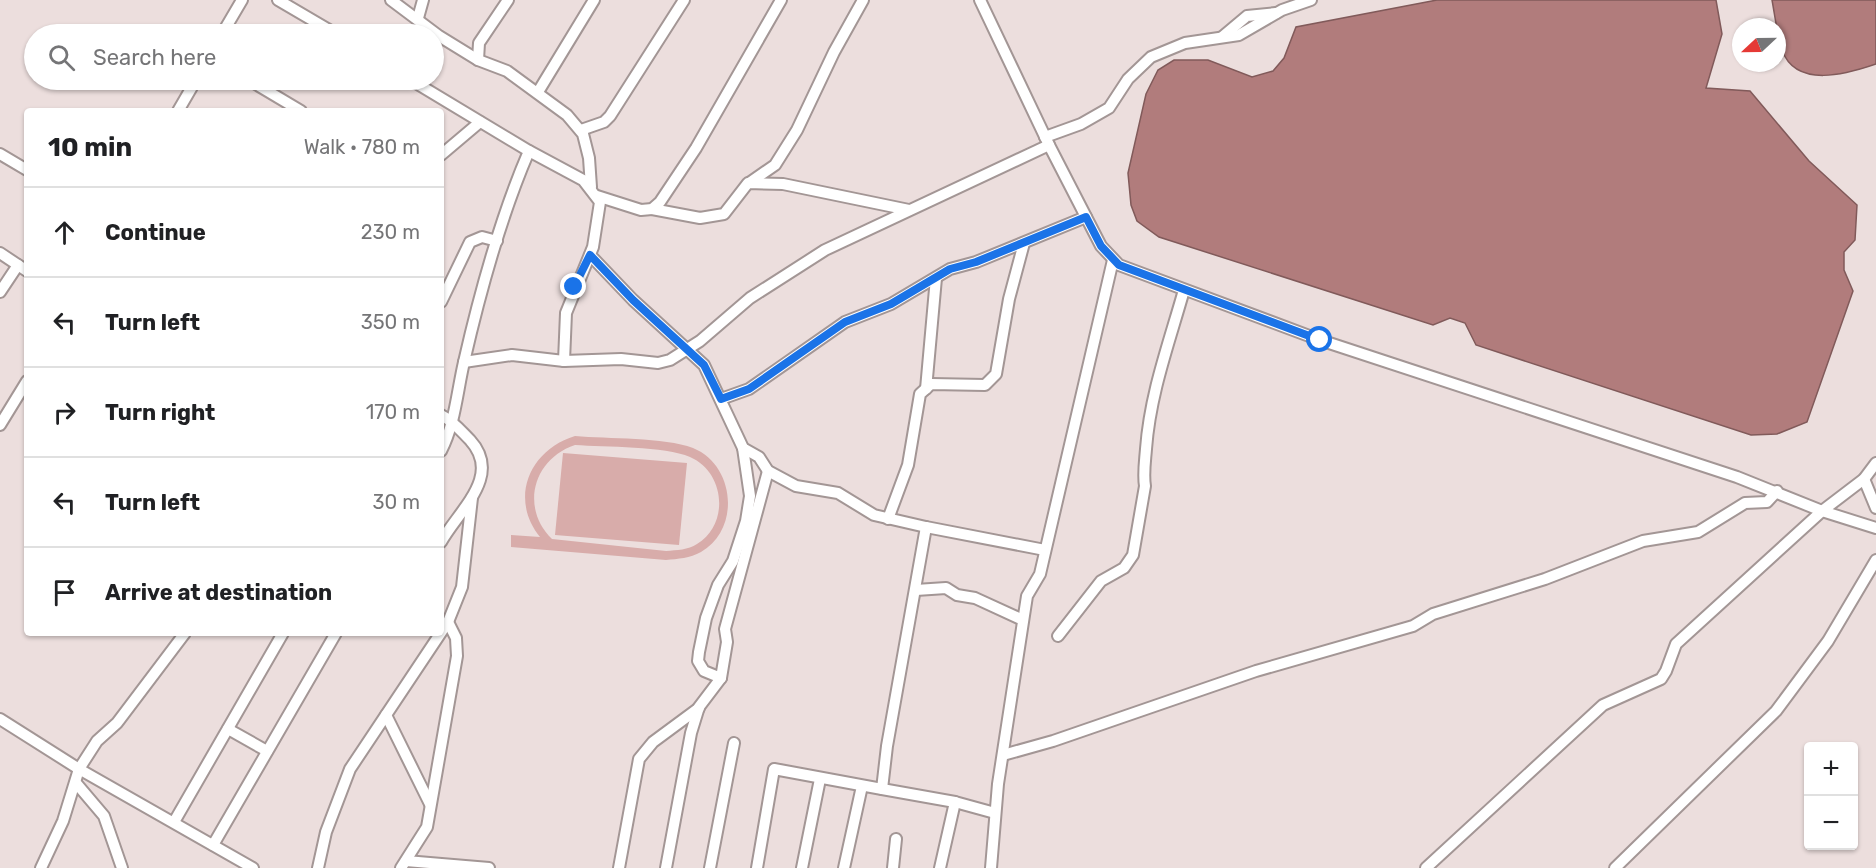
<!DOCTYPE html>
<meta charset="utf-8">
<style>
:root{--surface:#fff;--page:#f6f6f6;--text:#202124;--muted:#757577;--line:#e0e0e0}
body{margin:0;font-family:Rubik,sans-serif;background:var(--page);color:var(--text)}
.controls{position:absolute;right:18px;bottom:18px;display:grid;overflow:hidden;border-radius:6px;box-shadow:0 2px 4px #0004}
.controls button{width:54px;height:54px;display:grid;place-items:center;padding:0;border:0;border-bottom:2px solid var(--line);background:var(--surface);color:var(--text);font:30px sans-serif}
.compass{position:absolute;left:1732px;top:18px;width:54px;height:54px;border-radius:50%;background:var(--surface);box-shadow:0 2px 4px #0004;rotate:248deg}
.stop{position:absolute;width:18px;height:18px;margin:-14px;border:4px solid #1a73e8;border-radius:50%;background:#fff}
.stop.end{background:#1a73e8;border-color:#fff;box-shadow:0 2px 6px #0008}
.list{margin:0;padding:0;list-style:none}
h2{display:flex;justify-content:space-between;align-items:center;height:78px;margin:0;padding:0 24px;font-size:26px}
h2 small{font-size:20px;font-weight:400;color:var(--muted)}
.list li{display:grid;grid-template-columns:39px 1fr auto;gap:18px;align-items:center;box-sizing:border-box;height:90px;padding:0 24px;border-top:2px solid var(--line)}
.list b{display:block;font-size:22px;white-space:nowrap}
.list em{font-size:20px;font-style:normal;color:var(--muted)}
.icon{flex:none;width:33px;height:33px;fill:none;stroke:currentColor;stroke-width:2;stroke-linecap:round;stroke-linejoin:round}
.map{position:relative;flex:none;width:1876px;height:868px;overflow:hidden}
.search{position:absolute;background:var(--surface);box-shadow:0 2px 4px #0004;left:24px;top:24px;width:420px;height:66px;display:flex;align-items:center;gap:15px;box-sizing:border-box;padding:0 21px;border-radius:33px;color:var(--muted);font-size:22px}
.panel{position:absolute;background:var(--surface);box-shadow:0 2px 4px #0004;left:24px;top:108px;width:420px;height:528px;border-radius:6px}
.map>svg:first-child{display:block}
.green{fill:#d8acaa;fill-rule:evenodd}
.water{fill:#b17c7c;stroke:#815a5a;stroke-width:1.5}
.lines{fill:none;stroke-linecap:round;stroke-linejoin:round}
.minor-casing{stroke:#a39695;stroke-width:14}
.minor{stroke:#fff;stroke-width:10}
.route{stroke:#1a73e8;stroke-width:8}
</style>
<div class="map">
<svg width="1876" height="868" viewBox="0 0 1876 868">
<rect width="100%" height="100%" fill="#ecdedd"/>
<g class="green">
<path d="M575,436C608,439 664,437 693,448C735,465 741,529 701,552C690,558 678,559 666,560L511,547V535L540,537C509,499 529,450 575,436ZM575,445C605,447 665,446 690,457C725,472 730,524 697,544C688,550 677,550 666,551L552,539C520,508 533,459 575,445Z"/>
<path d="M563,453L687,463L679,545L555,535Z"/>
</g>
<g class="water">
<path d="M1437,0H1716L1722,34L1706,88L1750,91L1809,161L1857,205L1855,240L1844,252V270L1853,291L1807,422L1777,434L1751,435L1476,345L1465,323L1450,318L1433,325L1159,237L1137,221L1131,205L1128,173L1146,94L1158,70L1174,60H1208L1252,77L1273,71L1284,58L1296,27Z"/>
<path d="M1772,0H1876V64C1847,74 1796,89 1782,50C1777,34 1775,16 1772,0Z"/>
</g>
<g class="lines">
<g class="minor-casing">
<g id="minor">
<path d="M278,0L336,34"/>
<path d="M391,0L439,36L478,60L507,71L567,115L583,134L589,158L591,187"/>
<path d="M980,0L1049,145L1101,246L1119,265L1320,340L1737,477L1822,511L1876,528"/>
<path d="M418,18L423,0"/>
<path d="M222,34L242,0"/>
<path d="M1222,37L1247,16L1276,13"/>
<path d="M478,60L479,43L508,0"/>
<path d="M249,80L301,111"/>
<path d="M411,80L529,151C500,218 480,292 464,362C457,392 455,424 441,451"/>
<path d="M538,92L594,0"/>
<path d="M178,111L196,80"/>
<path d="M581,130L604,122L610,116L684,0"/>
<path d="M1045,137L1081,124L1109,108L1128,79L1151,57L1185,43L1239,35L1282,10L1311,0"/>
<path d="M529,151L583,180L600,202L593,247L566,313L564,361L621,359L658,363L670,360L700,341L750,298L825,250L1049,145"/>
<path d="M0,154L27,170"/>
<path d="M441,155L480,122"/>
<path d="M749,183L775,165L797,130L834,52L863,0"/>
<path d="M597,196L641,210L652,209L660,202L696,148L781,0"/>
<path d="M652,209L700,218L724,214L748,183L783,184L909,210"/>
<path d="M0,253L27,271"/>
<path d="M590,255L633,300L704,365L743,448L759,457L768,471L796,486L838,493L874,515L926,527L887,746L882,789L774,769L757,868"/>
<path d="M0,292L18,265"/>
<path d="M441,302L470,242L482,237L497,241"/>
<path d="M464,362L512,355L564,361"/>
<path d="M926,389L936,278"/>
<path d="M721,399L749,389L845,322L891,304L950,269L976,262L1086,217"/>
<path d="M441,415C453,421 460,430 470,440C503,476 459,510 441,542"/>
<path d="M0,425L27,381"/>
<path d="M1864,479L1876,508"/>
<path d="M888,519L908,465L920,394L931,384L985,385L996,374L1009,299L1024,243"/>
<path d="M926,527L1045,550"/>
<path d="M916,590L946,588L957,595L975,598L1023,620"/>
<path d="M1058,636L1101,581L1124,568L1133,555L1145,486C1143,474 1145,462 1146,449C1150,394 1169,343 1184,290"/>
<path d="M721,678L704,671L698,661L699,652L706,618L718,585L733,561L746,521L750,496L743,448"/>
<path d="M386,715L430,804"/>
<path d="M0,719L79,769L253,868"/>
<path d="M228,729L267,751"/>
<path d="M1003,755L1053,741L1256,671L1413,626L1433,614L1545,579L1643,541L1698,532L1745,503L1767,502L1777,491"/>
<path d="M76,783L104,816L122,868"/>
<path d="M882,789L955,802L995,813"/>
<path d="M174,822L283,633"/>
<path d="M213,845L336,633"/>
<path d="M406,861L489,868"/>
<path d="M41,868L63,821L79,769L97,741L117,723L185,633"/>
<path d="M318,868L326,832L350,769L448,622L462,587L472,498"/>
<path d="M401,868L427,827L457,656L456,638L448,622"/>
<path d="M619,868L639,759L653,742L699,708"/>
<path d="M666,868L691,733L699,707L721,678L727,642L725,629L768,471"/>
<path d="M710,868L734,743"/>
<path d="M802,868L820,779"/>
<path d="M844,868L862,786"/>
<path d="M893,868L896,839"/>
<path d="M940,868L955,802"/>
<path d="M991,868L998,784L1027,596L1040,574L1113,260"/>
<path d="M1426,868L1603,705L1661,679L1666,671L1676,644L1822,511L1864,479L1876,463"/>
<path d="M1615,868L1776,711L1828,641L1876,560"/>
</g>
</g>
<use href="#minor" class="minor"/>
</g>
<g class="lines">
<path class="route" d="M574,287L590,255L633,300L704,365L721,399L749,389L845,322L891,304L950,269L976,262L1086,217L1101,246L1119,265L1320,340"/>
</g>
</svg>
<div class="controls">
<button>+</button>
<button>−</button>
</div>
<svg class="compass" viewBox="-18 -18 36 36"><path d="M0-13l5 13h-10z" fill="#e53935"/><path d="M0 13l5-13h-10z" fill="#757577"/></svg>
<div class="stop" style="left:1320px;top:340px"></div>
<div class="stop end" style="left:574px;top:287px"></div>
<div class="search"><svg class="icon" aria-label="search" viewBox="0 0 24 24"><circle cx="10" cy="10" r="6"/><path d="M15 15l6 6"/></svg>Search here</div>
<section class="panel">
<h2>10 min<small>Walk · 780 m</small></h2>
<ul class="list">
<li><svg class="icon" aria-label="ahead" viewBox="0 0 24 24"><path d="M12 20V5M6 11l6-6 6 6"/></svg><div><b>Continue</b></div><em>230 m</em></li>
<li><svg class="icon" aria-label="left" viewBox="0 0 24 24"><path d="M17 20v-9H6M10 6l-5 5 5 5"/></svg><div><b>Turn left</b></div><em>350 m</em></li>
<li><svg class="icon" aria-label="right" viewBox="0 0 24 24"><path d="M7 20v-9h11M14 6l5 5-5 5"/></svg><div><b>Turn right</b></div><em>170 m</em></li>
<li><svg class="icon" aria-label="left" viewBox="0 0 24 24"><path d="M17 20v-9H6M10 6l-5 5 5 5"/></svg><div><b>Turn left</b></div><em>30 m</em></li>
<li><svg class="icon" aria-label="arrive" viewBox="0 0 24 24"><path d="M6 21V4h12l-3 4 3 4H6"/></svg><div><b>Arrive at destination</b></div></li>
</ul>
</section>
</div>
